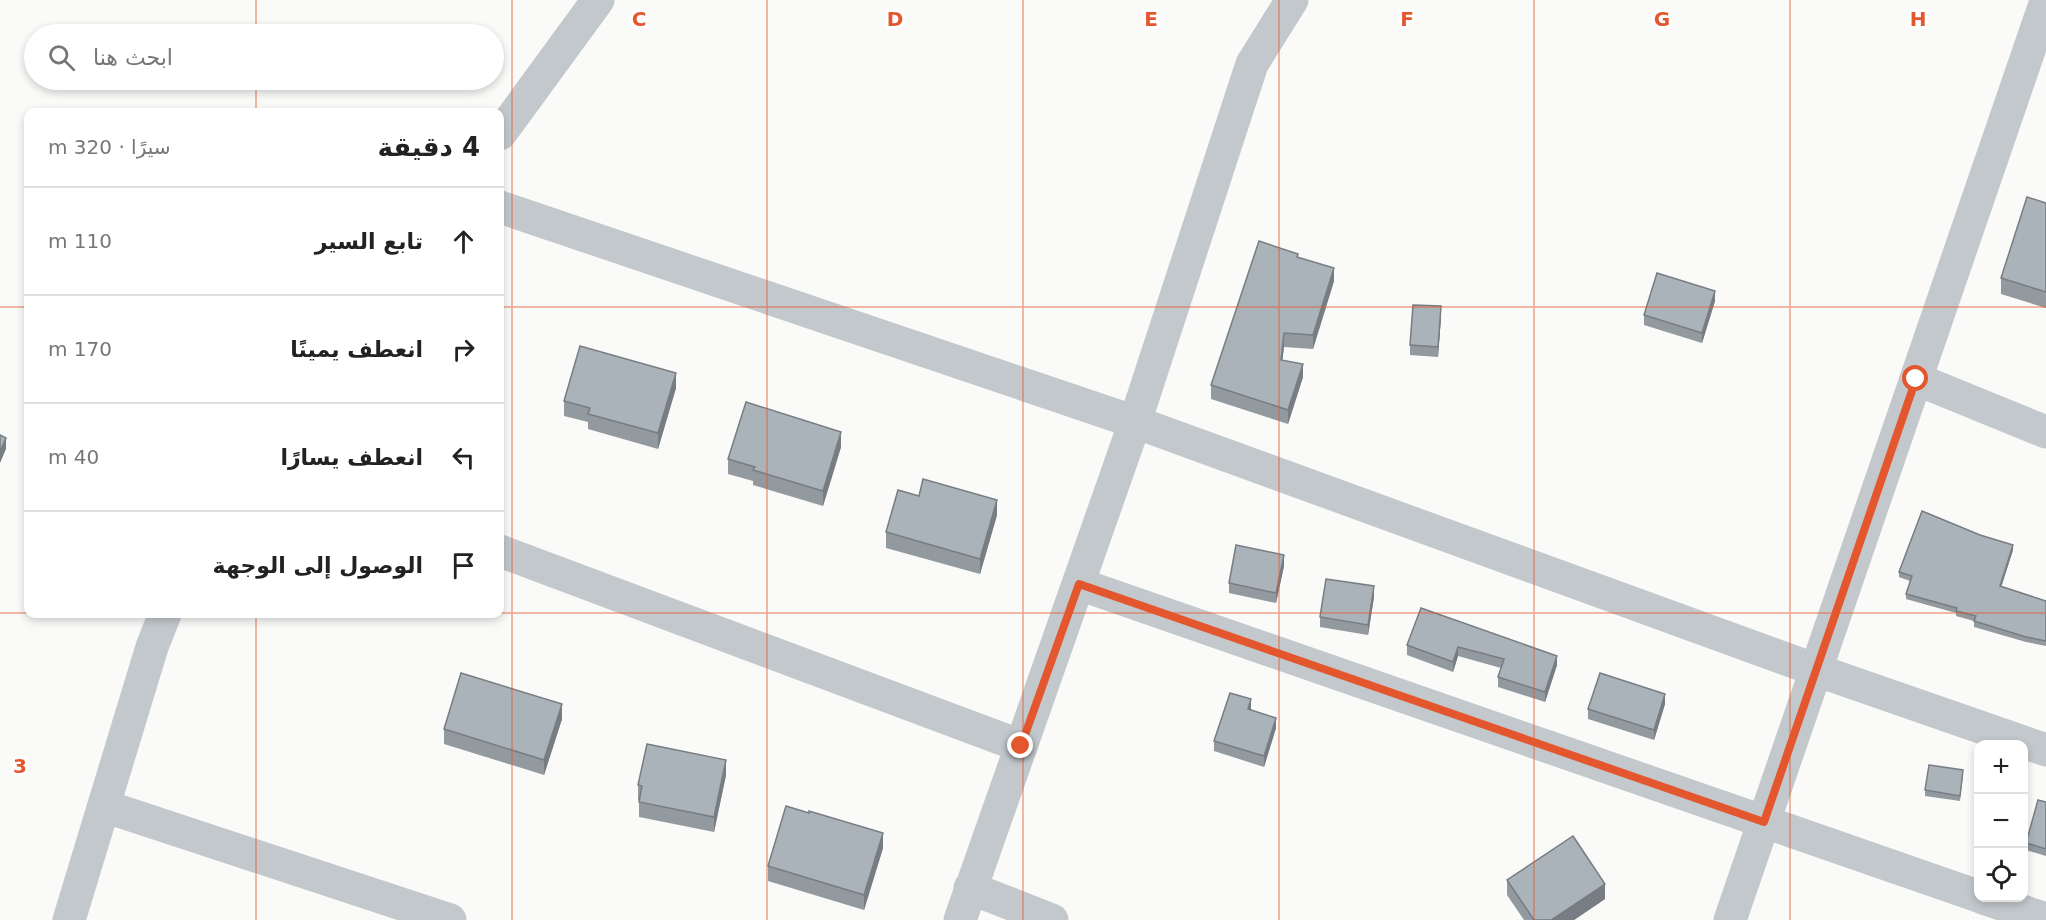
<!DOCTYPE html>
<html lang="ar">
<meta charset="utf-8">
<style>
:root{--surface:#fff;--page:#f2f2f2;--text:#222;--muted:#767676;--line:#e0e0e0}
body{margin:0;font-family:"DejaVu Sans",Vazirmatn,sans-serif;background:var(--page);color:var(--text);direction:rtl}
.controls{position:absolute;right:18px;bottom:18px;display:grid;overflow:hidden;border-radius:12px;box-shadow:0 3px 9px #0003}
.controls button{width:54px;height:54px;display:grid;place-items:center;padding:0;border:0;border-bottom:2px solid var(--line);background:var(--surface);color:var(--text);font:30px sans-serif}
.stop{position:absolute;width:18px;height:18px;margin:-14px;border:4px solid #e4572e;border-radius:50%;background:#fff}
.stop.end{background:#e4572e;border-color:#fff;box-shadow:0 2px 6px #0008}
.list{margin:0;padding:0;list-style:none}
h2{display:flex;justify-content:space-between;align-items:center;height:78px;margin:0;padding:0 24px;font-size:26px}
h2 small{font-size:20px;font-weight:400;color:var(--muted)}
.list li{display:grid;grid-template-columns:39px 1fr auto;gap:18px;align-items:center;box-sizing:border-box;height:108px;padding:0 24px;border-top:2px solid var(--line)}
.list b{display:block;font-size:22px;white-space:nowrap}
.list em{font-size:20px;font-style:normal;color:var(--muted)}
.icon{flex:none;width:33px;height:33px;fill:none;stroke:currentColor;stroke-width:2;stroke-linecap:round;stroke-linejoin:round}
.map{position:relative;flex:none;width:2046px;height:920px;overflow:hidden;direction:ltr}
.search{position:absolute;background:var(--surface);box-shadow:0 3px 9px #0003;left:24px;top:24px;width:480px;height:66px;display:flex;align-items:center;gap:15px;box-sizing:border-box;padding:0 21px;border-radius:33px;color:var(--muted);font-size:22px}
.panel{position:absolute;background:var(--surface);box-shadow:0 3px 9px #0003;left:24px;top:108px;width:480px;height:510px;border-radius:12px;direction:rtl}
.map>svg:first-child{display:block}
.lines{fill:none;stroke-linecap:round;stroke-linejoin:round}
.minor{stroke:#c3c8cc;stroke-width:33}
.wall{fill:#929a9f}
.shaded-wall{fill:#777d82}
.building{fill:#aab3b9;stroke:#777d82;stroke-width:1.5}
.route{stroke:#e4572e;stroke-width:8}
.grid{fill:none;stroke:#e4572e;stroke-width:1.5;stroke-opacity:0.55}
.grid-label{font-size:20px;text-anchor:middle;font-weight:bold;fill:#e4572e;stroke:#fff;stroke-width:6;stroke-linejoin:round;paint-order:stroke}
</style>
<div class="map">
<svg width="2046" height="920" viewBox="0 0 2046 920">
<rect width="100%" height="100%" fill="#fafaf8"/>
<g class="lines">
<g class="minor">
<path d="M500,134L598,0"/>
<path d="M500,207L1135,422L1816,670L2046,750"/>
<path d="M1916,379L2046,432"/>
<path d="M500,551L1021,746"/>
<path d="M1079,584L1978,896"/>
<path d="M104,806L450,920"/>
<path d="M970,888L1052,920"/>
<path d="M1983,898L2046,919"/>
<path d="M69,920L152,647L165,614"/>
<path d="M960,920L1135,422L1252,64L1292,0"/>
<path d="M1730,920L2046,1"/>
</g>
</g>
<g class="wall">
<path d="M2046,203V308L2001,294V278Z"/>
<path d="M1298,257L1334,281L1313,349L1284,347L1282,360L1303,377L1288,424L1211,399V385Z"/>
<path d="M1715,301L1702,343L1644,325V315Z"/>
<path d="M1441,317L1438,357L1410,355V345Z"/>
<path d="M676,388L658,449L588,429V422L564,416V401Z"/>
<path d="M841,447L823,506L753,485V481L728,474V459Z"/>
<path d="M919,496L997,515L980,574L886,548V532Z"/>
<path d="M2013,550L2001,586L2046,601V646L2026,642L1974,627V621L1956,616V613L1906,599V594L1910,581L1899,577V572Z"/>
<path d="M1284,566L1276,603L1229,593V583Z"/>
<path d="M1374,597L1368,635L1320,627V617Z"/>
<path d="M1421,608L1557,665L1545,702L1498,687V677L1501,668L1458,656L1453,672L1407,655V645Z"/>
<path d="M1665,704L1654,740L1588,719V709Z"/>
<path d="M1251,710L1276,728L1264,767L1214,751V741Z"/>
<path d="M562,719L544,775L444,744V729Z"/>
<path d="M726,775L714,832L639,817V800H638V785Z"/>
<path d="M1963,775L1960,801L1925,796V790Z"/>
<path d="M2046,802V856L2026,850V843Z"/>
<path d="M883,848L864,910L768,881V866Z"/>
<path d="M1507,880L1605,899L1574,920H1524L1507,895Z"/>
</g>
<g class="shaded-wall">
<path d="M1334,268V281L1313,349V335Z"/>
<path d="M1715,291V301L1702,343V333Z"/>
<path d="M1441,306V317L1438,357V347Z"/>
<path d="M1284,333V347L1281,373V360Z"/>
<path d="M1303,364V377L1288,424V410Z"/>
<path d="M676,373V388L658,449V433Z"/>
<path d="M841,432V447L823,506V491Z"/>
<path d="M6,438V449L0,463V452Z"/>
<path d="M997,500V515L980,574V559Z"/>
<path d="M2013,545V550L2000,591V586Z"/>
<path d="M1284,555V566L1276,603V593Z"/>
<path d="M1374,586V597L1368,635V625Z"/>
<path d="M1458,647V656L1453,672V662Z"/>
<path d="M1557,656V665L1545,702V692Z"/>
<path d="M1665,694V704L1654,740V730Z"/>
<path d="M1251,699V710L1248,709Z"/>
<path d="M562,704V719L544,775V760Z"/>
<path d="M1276,718V728L1264,767V756Z"/>
<path d="M726,760V775L714,832V817Z"/>
<path d="M883,833V848L864,910V895Z"/>
<path d="M1605,884V899L1574,920H1551Z"/>
</g>
<g class="building">
<path d="M2027,197L2046,203V292L2001,278Z"/>
<path d="M1259,241L1298,254L1297,257L1334,268L1313,335L1284,333L1281,360L1303,364L1288,410L1211,385Z"/>
<path d="M1657,273L1715,291L1702,333L1644,315Z"/>
<path d="M1413,305L1441,306L1438,347L1410,345Z"/>
<path d="M580,346L676,373L658,433L588,414L590,408L564,401Z"/>
<path d="M746,402L841,432L823,491L753,470L755,467L728,459Z"/>
<path d="M0,435L6,438L0,452Z"/>
<path d="M923,479L997,500L980,559L886,532L898,490L919,496Z"/>
<path d="M1922,511L1980,535L2013,545L2000,586L2046,601V641L2026,637L1974,621L1976,616L1956,611L1957,608L1906,594L1912,576L1899,572Z"/>
<path d="M1236,545L1284,555L1276,593L1229,583Z"/>
<path d="M1326,579L1374,586L1368,625L1320,617Z"/>
<path d="M1421,608L1557,656L1545,692L1498,677L1504,659L1458,647L1453,662L1407,645Z"/>
<path d="M461,673L562,704L544,760L444,729Z"/>
<path d="M1600,673L1665,694L1654,730L1588,709Z"/>
<path d="M1230,693L1251,699L1248,709L1276,718L1264,756L1214,741Z"/>
<path d="M647,744L726,760L714,817L639,802L642,786L638,785Z"/>
<path d="M1929,765L1963,770L1960,796L1925,790Z"/>
<path d="M2038,800L2046,802V849L2026,843Z"/>
<path d="M786,806L809,813V811L883,833L864,895L768,866Z"/>
<path d="M1573,836L1605,884L1551,920H1534L1507,880Z"/>
</g>
<g class="lines">
<path class="route" d="M1021,746L1079,584L1764,822L1916,379"/>
</g>
<path class="grid" d="M256,0V34M512,0V920M767,0V920M1023,0V920M1279,0V920M1534,0V920M1790,0V920M256,80V112M0,307H28M500,307H2046M0,613H28M500,613H2046M256,614V920"/>
<g class="grid-label">
<text x="639" y="26">C</text>
<text x="895" y="26">D</text>
<text x="1151" y="26">E</text>
<text x="1407" y="26">F</text>
<text x="1662" y="26">G</text>
<text x="1918" y="26">H</text>
<text x="20" y="773">3</text>
</g>
</svg>
<div class="controls">
<button>+</button>
<button>−</button>
<button><svg class="icon" aria-label="locate" viewBox="0 0 24 24"><circle cx="12" cy="12" r="6"/><path d="M12 2v4M12 18v4M2 12h4M18 12h4"/></svg></button>
</div>
<div class="stop" style="left:1916px;top:379px"></div>
<div class="stop end" style="left:1021px;top:746px"></div>
<div class="search"><svg class="icon" aria-label="search" viewBox="0 0 24 24"><circle cx="10" cy="10" r="6"/><path d="M15 15l6 6"/></svg>ابحث هنا</div>
<section class="panel">
<h2>4 دقيقة<small>سيرًا · 320 m</small></h2>
<ul class="list">
<li><svg class="icon" aria-label="ahead" viewBox="0 0 24 24"><path d="M12 20V5M6 11l6-6 6 6"/></svg><div><b>تابع السير</b></div><em>110 m</em></li>
<li><svg class="icon" aria-label="right" viewBox="0 0 24 24"><path d="M7 20v-9h11M14 6l5 5-5 5"/></svg><div><b>انعطف يمينًا</b></div><em>170 m</em></li>
<li><svg class="icon" aria-label="left" viewBox="0 0 24 24"><path d="M17 20v-9H6M10 6l-5 5 5 5"/></svg><div><b>انعطف يسارًا</b></div><em>40 m</em></li>
<li><svg class="icon" aria-label="arrive" viewBox="0 0 24 24"><path d="M6 21V4h12l-3 4 3 4H6"/></svg><div><b>الوصول إلى الوجهة</b></div></li>
</ul>
</section>
</div>
